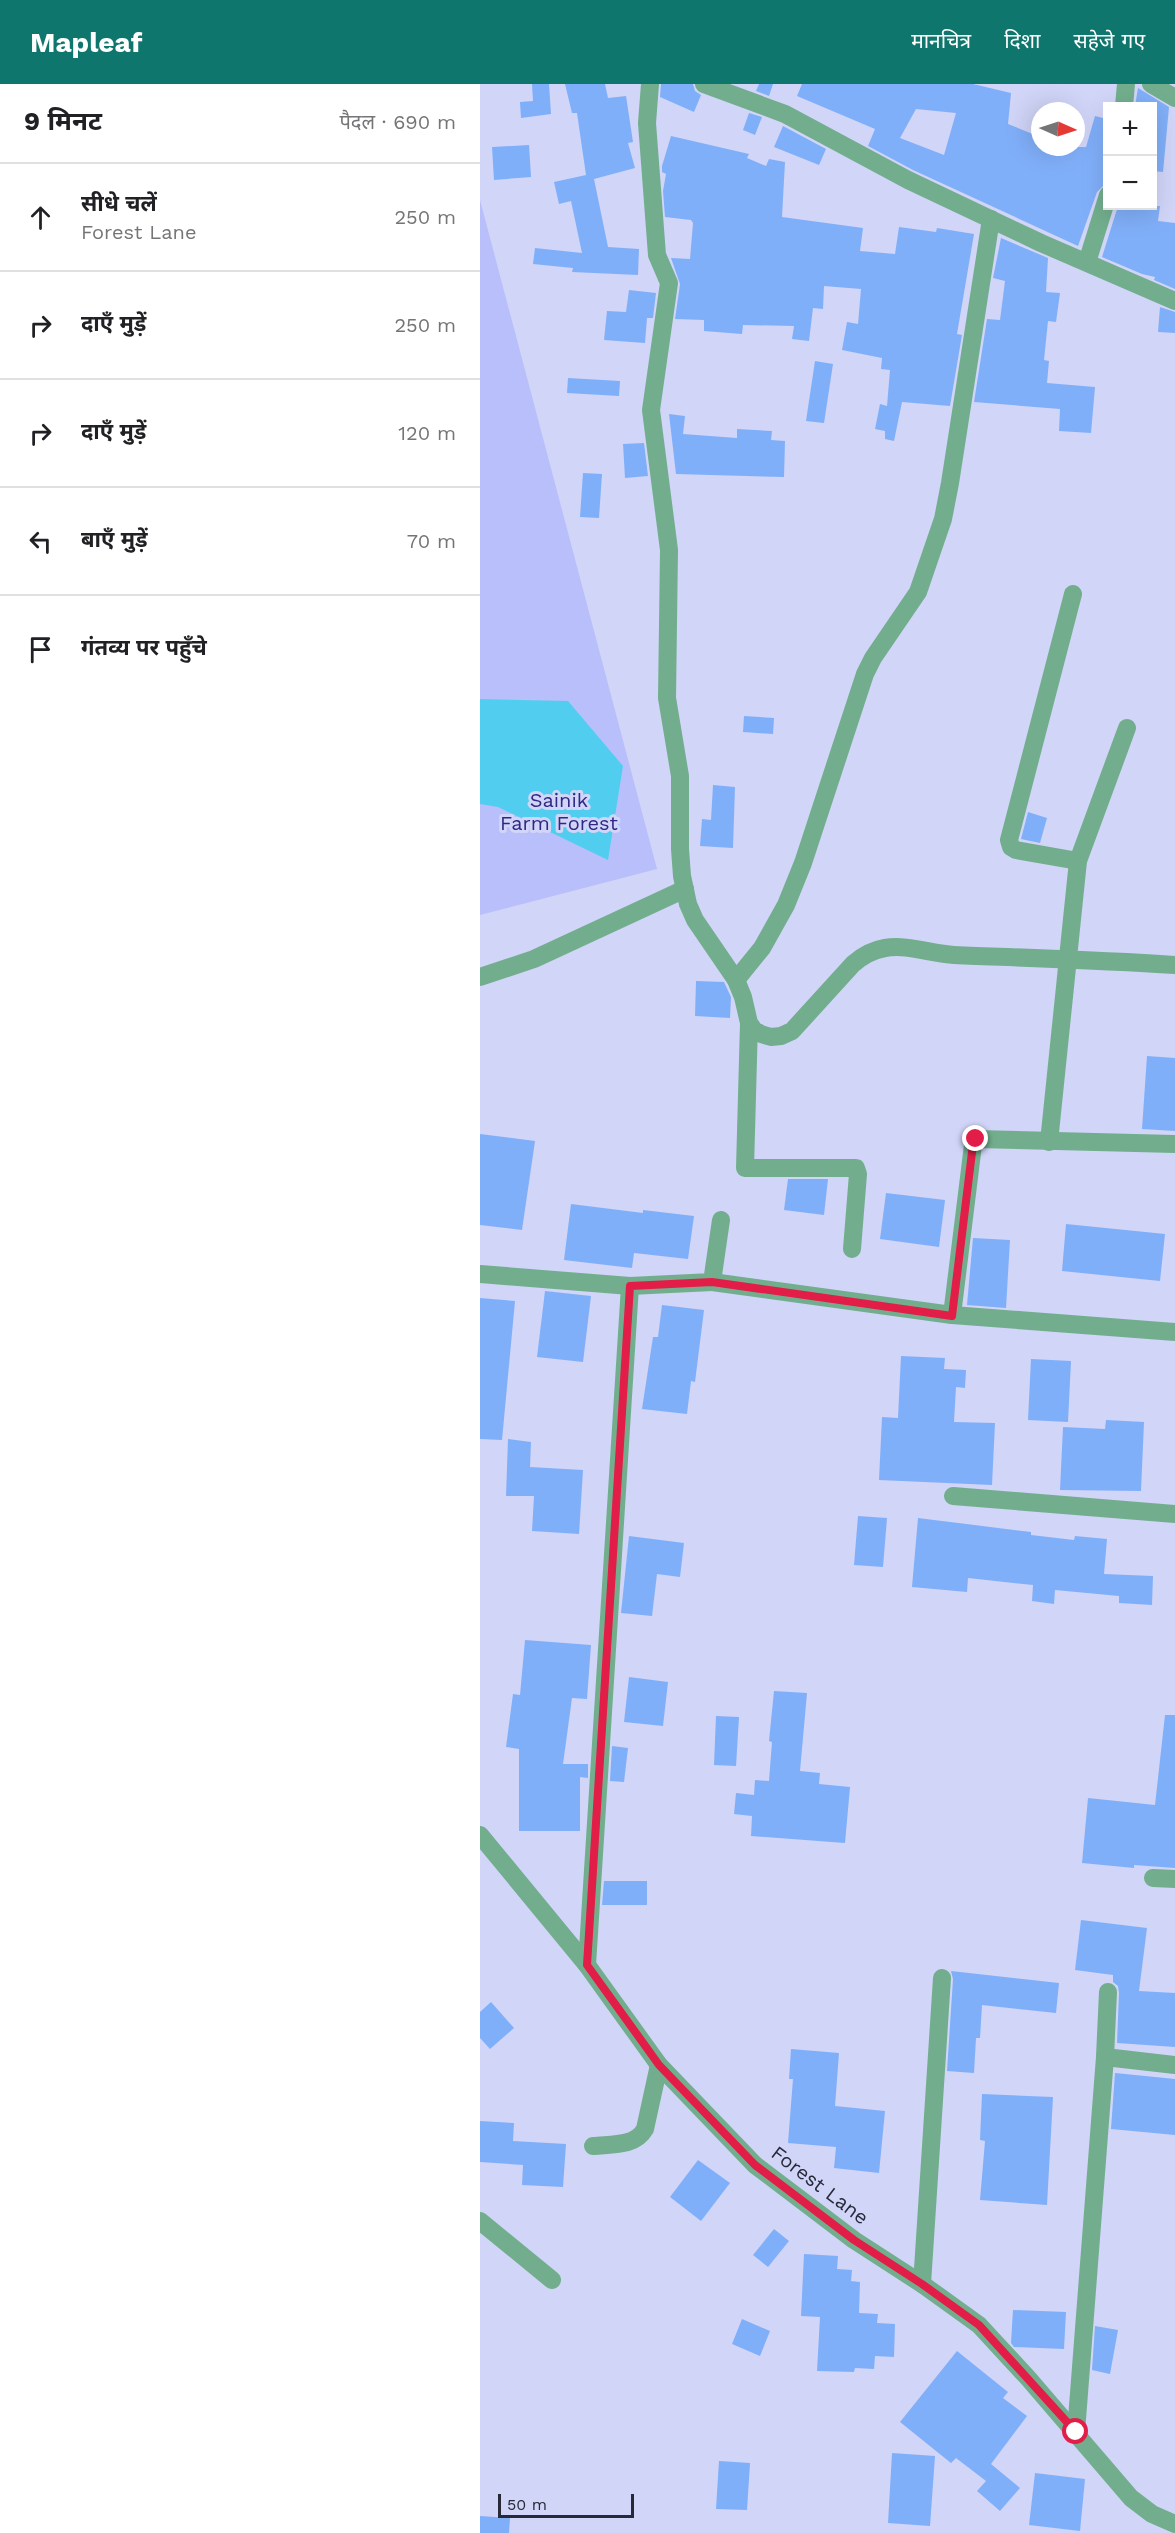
<!DOCTYPE html>
<html lang="hi">
<meta charset="utf-8">
<style>
:root{--surface:#fff;--page:#f2f2f2;--text:#202124;--muted:#757577;--line:#e0e0e0;--accent:#0f766e}
body{margin:0;font-family:"Work Sans","Noto Sans Devanagari",sans-serif;background:var(--page);color:var(--text)}
.controls{position:absolute;right:18px;top:18px;display:grid;overflow:hidden;border-radius:0px;box-shadow:0 6px 24px #0002}
.controls button{width:54px;height:54px;display:grid;place-items:center;padding:0;border:0;border-bottom:2px solid var(--line);background:var(--surface);color:var(--text);font:30px sans-serif}
.compass{position:absolute;left:551px;top:18px;width:54px;height:54px;border-radius:50%;background:var(--surface);box-shadow:0 6px 24px #0002;rotate:93deg}
.scale{position:absolute;left:18px;bottom:15px;width:136px;box-sizing:border-box;padding-left:6px;border:3px solid #272939;border-top:0;font-size:16px;line-height:21px;white-space:nowrap;color:#272939;-webkit-text-stroke:4px #d1d5f8;paint-order:stroke}
.stop{position:absolute;width:18px;height:18px;margin:-14px;border:4px solid #e11d48;border-radius:50%;background:#fff}
.stop.end{background:#e11d48;border-color:#fff;box-shadow:0 2px 6px #0008}
.list{margin:0;padding:0;list-style:none}
h2{display:flex;justify-content:space-between;align-items:center;height:78px;margin:0;padding:0 24px;font-size:26px}
h2 small{font-size:20px;font-weight:400;color:var(--muted)}
.list li{display:grid;grid-template-columns:39px 1fr auto;gap:18px;align-items:center;box-sizing:border-box;height:108px;padding:0 24px;border-top:2px solid var(--line)}
.list b{display:block;font-size:22px;white-space:nowrap}
.list p{margin:0;font-size:20px;white-space:nowrap;color:var(--muted)}
.list em{font-size:20px;font-style:normal;color:var(--muted)}
.icon{flex:none;width:33px;height:33px;fill:none;stroke:currentColor;stroke-width:2;stroke-linecap:round;stroke-linejoin:round}
.map{position:relative;flex:none;width:695px;height:2449px;overflow:hidden}
header{display:flex;align-items:center;gap:36px;box-sizing:border-box;height:84px;padding:0 30px;background:var(--accent);color:#fff}
header strong{font-size:28px}
nav{display:flex;gap:33px;margin-inline-start:auto;font-size:21px}
main{display:flex}
aside{flex:1;background:var(--surface)}
.map>svg:first-child{display:block}
.green{fill:#b8bffa}
.water{fill:#51ceef}
.building{fill:#80aff9;fill-rule:evenodd}
.lines{fill:none;stroke-linecap:round;stroke-linejoin:round}
.street{stroke:#72ae8d;stroke-width:18}
.route{stroke:#e11d48;stroke-width:8}
.labels{text-anchor:middle;dominant-baseline:central;stroke-width:6;stroke-linejoin:round;paint-order:stroke}
.park-label{font-size:20px;fill:#302885;stroke:#d1d5f8}
.street-label{font-size:20px;fill:#272939;stroke:#d1d5f8}
</style>
<header>
<strong>Mapleaf</strong>
<nav><a>मानचित्र</a><a>दिशा</a><a>सहेजे गए</a></nav>
</header>
<main>
<aside>
<h2>9 मिनट<small>पैदल · 690 m</small></h2>
<ul class="list">
<li><svg class="icon" aria-label="ahead" viewBox="0 0 24 24"><path d="M12 20V5M6 11l6-6 6 6"/></svg><div><b>सीधे चलें</b><p>Forest Lane</p></div><em>250 m</em></li>
<li><svg class="icon" aria-label="right" viewBox="0 0 24 24"><path d="M7 20v-9h11M14 6l5 5-5 5"/></svg><div><b>दाएँ मुड़ें</b></div><em>250 m</em></li>
<li><svg class="icon" aria-label="right" viewBox="0 0 24 24"><path d="M7 20v-9h11M14 6l5 5-5 5"/></svg><div><b>दाएँ मुड़ें</b></div><em>120 m</em></li>
<li><svg class="icon" aria-label="left" viewBox="0 0 24 24"><path d="M17 20v-9H6M10 6l-5 5 5 5"/></svg><div><b>बाएँ मुड़ें</b></div><em>70 m</em></li>
<li><svg class="icon" aria-label="arrive" viewBox="0 0 24 24"><path d="M6 21V4h12l-3 4 3 4H6"/></svg><div><b>गंतव्य पर पहुँचे</b></div></li>
</ul>
</aside>
<div class="map">
<svg width="695" height="2449" viewBox="0 0 695 2449">
<rect width="100%" height="100%" fill="#d1d5f8"/>
<path class="green" d="M0,116L177,785L0,831Z"/>
<path class="water" d="M0,615L88,617L143,682L128,776L18,723L0,720Z"/>
<g class="building">
<path d="M52,0H69L71,30L41,34L40,18L53,17Z"/>
<path d="M85,0H125L128,14L146,12L153,58L148,59L155,84L114,95L128,163L159,165L158,191L92,188L93,184L53,180L55,164L102,169L91,117L79,120L74,98L106,91L97,29H92Z"/>
<path d="M181,0H213L215,7L221,11L214,28L180,13Z"/>
<path d="M279,0H293L289,12L276,7Z"/>
<path d="M322,0H493L531,9L528,40L560,53V63H606L615,32L627,35V91L624,101L617,108L598,162L433,86L388,62L395,45L317,12ZM436,25L476,29L464,71L420,54Z"/>
<path d="M658,4L689,23L683,88L672,87V22H655Z"/>
<path d="M269,29L282,33L275,51L263,46Z"/>
<path d="M303,42L346,65L339,81L294,63Z"/>
<path d="M191,52L269,70L267,74L286,82L289,75L305,78L302,133L383,144L380,167L415,170L419,143L456,148L457,144L494,150L477,250L482,251L470,322L422,318L414,357L405,355V347L395,345L400,320L407,322L410,286L401,285L402,274L362,266L367,238L378,240L381,205L344,202L343,225L333,224L329,257L312,255L314,242L263,241L262,250L224,247V236L195,235L200,200L191,174L210,175L213,139L211,136L185,133L183,107L186,90L182,88V82Z"/>
<path d="M49,61L51,93L14,96L12,63Z"/>
<path d="M638,122H680L678,137L695,139V205L674,196L675,193L662,190L622,173Z"/>
<path d="M521,154L568,174L566,208L580,209L576,238L568,237L564,276L569,277L567,299L615,303L611,349L579,347L580,325L494,318L507,235L520,236L525,197L513,194Z"/>
<path d="M149,206L176,209L173,234H167L165,259L124,256L127,227L146,228Z"/>
<path d="M680,223L695,228V249L678,248Z"/>
<path d="M335,277L353,280L344,339L326,337Z"/>
<path d="M88,294L140,297L139,312L87,309Z"/>
<path d="M189,330L205,332L203,350L257,354V345L292,347L291,356L305,357L304,393L196,390Z"/>
<path d="M164,359L168,392L145,394L143,360Z"/>
<path d="M103,389L122,390L119,434L100,433Z"/>
<path d="M264,632L294,634L293,650L263,648Z"/>
<path d="M233,701L255,703L253,764L220,762L222,735L231,736Z"/>
<path d="M548,728L567,734L560,759L541,755Z"/>
<path d="M216,897L244,898L251,913L250,934L215,932Z"/>
<path d="M667,972L695,974V1047L662,1045Z"/>
<path d="M0,1050L55,1057L42,1146L0,1141Z"/>
<path d="M308,1095H348L344,1131L304,1126Z"/>
<path d="M406,1109L465,1116L459,1163L400,1155Z"/>
<path d="M91,1120L163,1129V1126L214,1132L208,1175L154,1169L152,1184L84,1176Z"/>
<path d="M586,1140L685,1150L680,1197L582,1187Z"/>
<path d="M493,1154L530,1156L526,1224L487,1221Z"/>
<path d="M65,1207L111,1212L103,1278L57,1273Z"/>
<path d="M0,1214L35,1217L22,1356L0,1355Z"/>
<path d="M182,1221L224,1226L215,1298L211,1297L207,1330L162,1325L173,1253H178Z"/>
<path d="M421,1272L465,1274L464,1285L486,1286L485,1304L476,1303L474,1338L515,1339L512,1401L399,1396L402,1333L418,1334Z"/>
<path d="M551,1275L591,1277L588,1338L548,1336Z"/>
<path d="M626,1336L664,1338L661,1407L580,1406L583,1343L625,1345Z"/>
<path d="M28,1355L51,1358L50,1383L103,1386L99,1450L52,1447L54,1412H26Z"/>
<path d="M378,1432L407,1434L403,1483L374,1481Z"/>
<path d="M438,1434L551,1448V1451L594,1456L595,1452L627,1455L624,1490L673,1492L672,1521L639,1519V1512L575,1506L574,1520L552,1517L553,1501L488,1494L487,1508L432,1503Z"/>
<path d="M149,1452L204,1459L200,1493L177,1490L172,1532L141,1529Z"/>
<path d="M45,1556L111,1561L107,1615L92,1614L83,1680H108V1694L100,1693V1747H39V1665L26,1663L33,1610L40,1611Z"/>
<path d="M149,1593L188,1598L183,1642L144,1638Z"/>
<path d="M294,1607L327,1609L320,1687L340,1689L339,1700L370,1703L365,1759L271,1752L272,1732L254,1730L256,1709L274,1711L275,1696L289,1697L292,1658L289,1657Z"/>
<path d="M685,1631H695V1784L654,1781V1784L602,1779L608,1714L675,1721Z"/>
<path d="M236,1632L259,1633L256,1682L234,1681Z"/>
<path d="M132,1662L148,1664L144,1698L130,1697Z"/>
<path d="M124,1797H167V1821H122Z"/>
<path d="M601,1836L667,1844L659,1907L695,1909V1963L637,1959L639,1909L638,1902L633,1898V1891L595,1886Z"/>
<path d="M471,1887L579,1899L576,1929L502,1921L500,1954H496L494,1989L467,1987L473,1895Z"/>
<path d="M11,1918L34,1944L10,1965L0,1954V1928Z"/>
<path d="M311,1965L359,1969L355,2022L405,2027L399,2089L354,2084L356,2063L308,2059L313,1995H309Z"/>
<path d="M635,1989L695,1995V2051L631,2045Z"/>
<path d="M502,2010L573,2013L567,2121L500,2116L505,2057L500,2056Z"/>
<path d="M0,2037L34,2039L33,2057L86,2060L83,2103L42,2101L43,2081L0,2078Z"/>
<path d="M218,2076L250,2099L221,2137L190,2113Z"/>
<path d="M294,2145L309,2157L288,2183L273,2171Z"/>
<path d="M324,2170L358,2172L357,2185L372,2186L371,2197L380,2198L379,2229L398,2230L397,2239L415,2240L414,2273L395,2272L394,2285L375,2284L374,2288L337,2287L340,2233L321,2232Z"/>
<path d="M533,2226L586,2228L584,2265L534,2263L531,2259Z"/>
<path d="M262,2235L290,2247L280,2272L252,2260Z"/>
<path d="M615,2242L638,2246L630,2290L612,2286Z"/>
<path d="M477,2267L528,2308L523,2314L547,2332L511,2380L540,2404L520,2427L497,2407L506,2397L476,2374L471,2379L420,2338Z"/>
<path d="M412,2369L455,2372L450,2442L408,2439Z"/>
<path d="M239,2377L270,2379L267,2426L236,2425Z"/>
<path d="M555,2389L605,2395L600,2447L549,2441Z"/>
<path d="M0,2432L30,2434L29,2449H0Z"/>
</g>
<g class="lines">
<g class="street">
<path d="M170,0L167,39L177,171L189,199L171,326L189,466L187,614L200,692V765L202,792L208,820L215,836L256,896L263,913L269,939L274,946L281,950L291,953L301,952L312,947L373,880C382,872 393,866 405,864C427,860 452,870 474,871C548,874 621,876 695,881"/>
<path d="M224,0L305,30L428,96L561,159L695,217"/>
<path d="M671,0L695,14"/>
<path d="M644,22L646,0"/>
<path d="M609,172L628,111"/>
<path d="M593,510L529,756L531,763L536,766L598,777"/>
<path d="M0,893L54,875L205,805"/>
<path d="M256,896L282,864L306,821L323,779L385,590L393,574L438,508L463,435L470,399L511,135"/>
<path d="M269,939L265,1084H376L378,1090L372,1165"/>
<path d="M569,1058L598,777L647,644"/>
<path d="M0,1190L150,1202L232,1198L241,1136"/>
<path d="M232,1198L472,1231L695,1248"/>
<path d="M472,1231L493,1061L496,1055L695,1060"/>
<path d="M473,1412L695,1430"/>
<path d="M0,1751L107,1881L179,1981L275,2081L374,2156L442,2200L499,2241L548,2294L651,2414L672,2430L695,2440"/>
<path d="M673,1794L695,1795"/>
<path d="M107,1881L150,1202"/>
<path d="M625,1973L695,1981"/>
<path d="M113,2062C131,2060 155,2063 165,2045L179,1981"/>
<path d="M0,2137L72,2196"/>
<path d="M442,2200L462,1894"/>
<path d="M596,2348L625,1973L628,1908"/>
</g>
</g>
<g class="lines">
<path class="route" d="M496,1055L493,1060L472,1232L232,1198L150,1202L107,1881L179,1981L275,2081L374,2156L442,2200L499,2241L596,2348"/>
</g>
<g class="labels">
<g class="park-label">
<text x="79" y="716">Sainik<tspan x="79" dy="23">Farm Forest</tspan></text>
</g>
<g class="street-label">
<text transform="translate(340 2101) rotate(37)">Forest Lane</text>
</g>
</g>
</svg>
<div class="controls">
<button>+</button>
<button>−</button>
</div>
<svg class="compass" viewBox="-18 -18 36 36"><path d="M0-13l5 13h-10z" fill="#e53935"/><path d="M0 13l5-13h-10z" fill="#757577"/></svg>
<div class="scale">50 m</div>
<div class="stop" style="left:596px;top:2348px"></div>
<div class="stop end" style="left:496px;top:1055px"></div>
</div>
</main>
